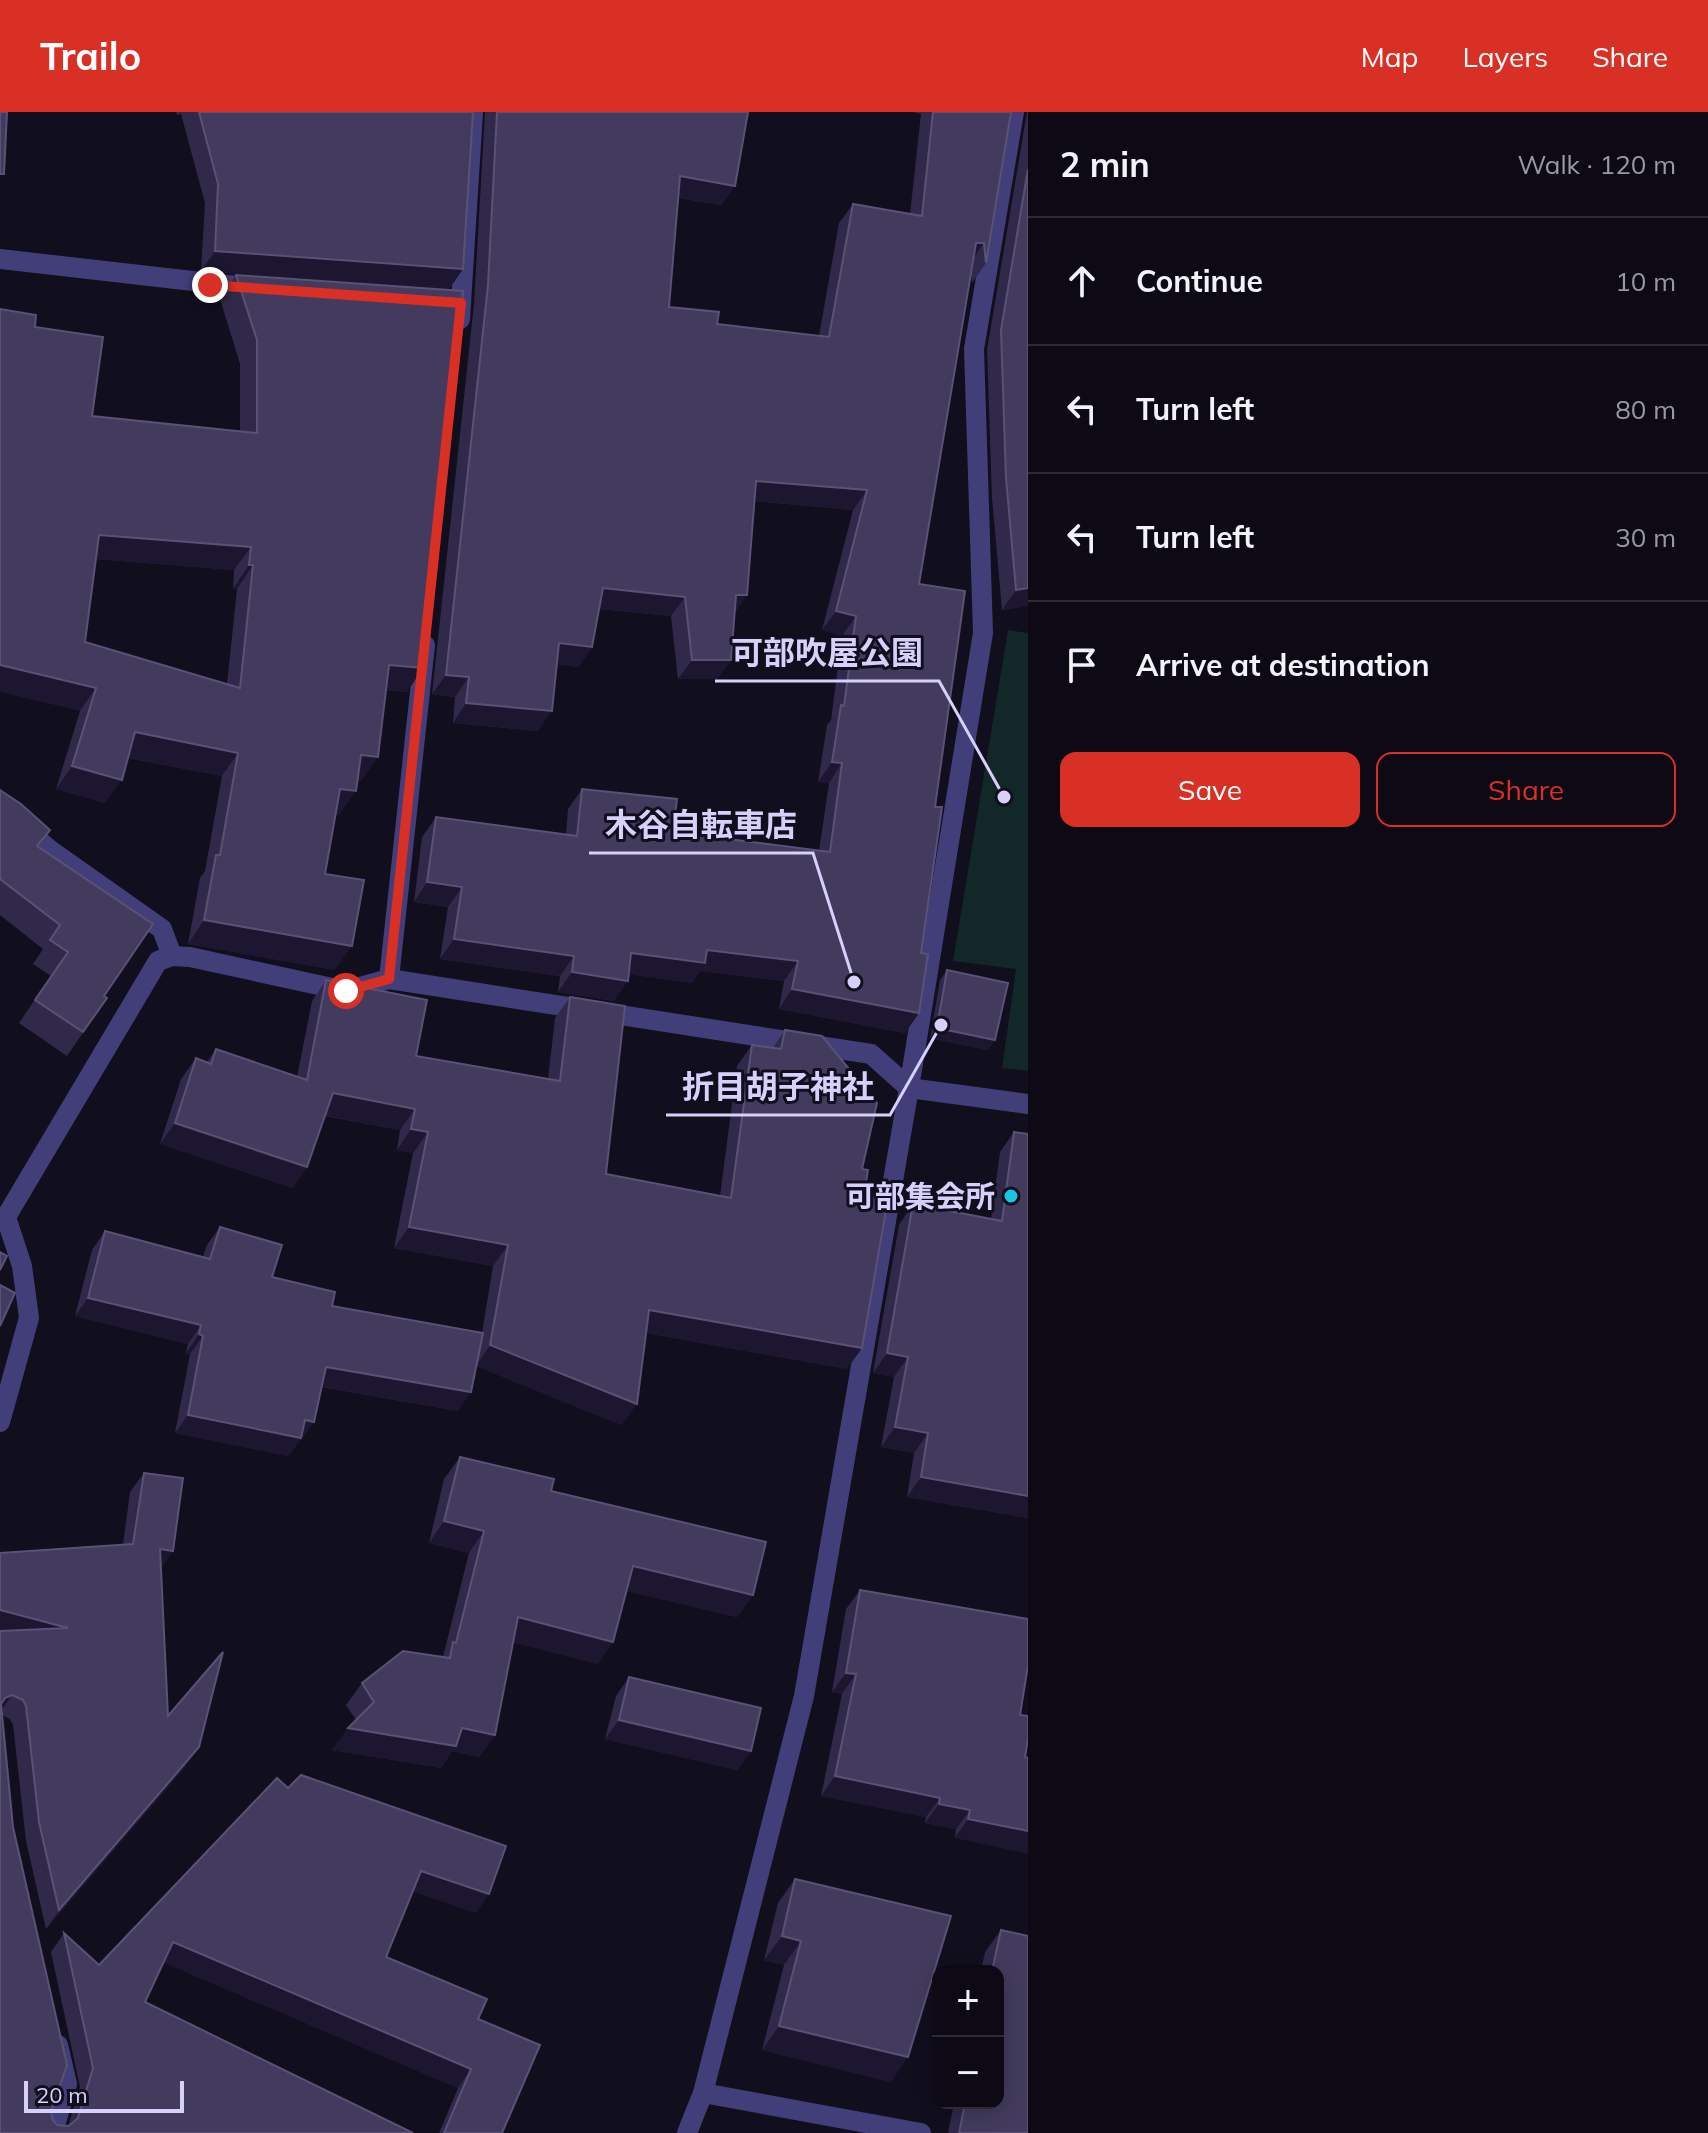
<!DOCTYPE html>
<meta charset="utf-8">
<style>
:root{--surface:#0d0a16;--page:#1b1823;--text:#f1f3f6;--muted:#9a9aa1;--line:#2d2b35;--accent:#d93025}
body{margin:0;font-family:Mulish,"Noto Sans JP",sans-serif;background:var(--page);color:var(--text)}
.controls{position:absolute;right:24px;bottom:24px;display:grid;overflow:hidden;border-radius:16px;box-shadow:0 4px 20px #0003}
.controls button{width:72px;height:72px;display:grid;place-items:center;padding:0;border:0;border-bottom:2px solid var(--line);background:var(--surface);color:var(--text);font:40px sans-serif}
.scale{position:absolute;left:24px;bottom:20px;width:160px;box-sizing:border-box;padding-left:8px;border:4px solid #d6d0fb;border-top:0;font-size:22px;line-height:28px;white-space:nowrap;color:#d6d0fb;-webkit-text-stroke:6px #110e1e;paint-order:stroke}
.stop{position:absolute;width:24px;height:24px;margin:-18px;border:6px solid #d93025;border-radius:50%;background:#fff}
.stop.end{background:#d93025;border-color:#fff;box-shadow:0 2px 8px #0008}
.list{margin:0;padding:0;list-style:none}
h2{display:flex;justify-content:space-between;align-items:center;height:104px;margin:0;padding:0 32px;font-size:34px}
h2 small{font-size:26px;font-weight:400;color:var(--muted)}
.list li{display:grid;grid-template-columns:52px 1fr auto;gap:24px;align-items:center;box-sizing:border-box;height:128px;padding:0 32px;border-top:2px solid var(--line)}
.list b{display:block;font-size:30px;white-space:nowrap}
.list em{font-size:26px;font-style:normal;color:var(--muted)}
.actions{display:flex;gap:16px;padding:24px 32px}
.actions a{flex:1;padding:18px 0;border:2px solid var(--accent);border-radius:16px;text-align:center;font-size:28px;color:var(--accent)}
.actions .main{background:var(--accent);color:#fff}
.icon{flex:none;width:44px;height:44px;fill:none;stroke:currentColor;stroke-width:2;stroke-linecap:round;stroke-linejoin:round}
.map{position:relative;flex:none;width:1028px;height:2021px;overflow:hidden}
header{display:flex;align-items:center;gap:48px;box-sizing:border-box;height:112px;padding:0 40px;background:var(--accent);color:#fff}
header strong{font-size:38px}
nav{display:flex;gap:44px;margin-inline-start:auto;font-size:28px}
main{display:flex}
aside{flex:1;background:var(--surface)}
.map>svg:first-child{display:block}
.green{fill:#122727}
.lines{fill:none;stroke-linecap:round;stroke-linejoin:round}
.minor{stroke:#423e79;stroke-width:20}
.wall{fill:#30294a;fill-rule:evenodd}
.shaded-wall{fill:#1c1631}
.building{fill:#423b5d;stroke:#595276;stroke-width:2;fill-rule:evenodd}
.route{stroke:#d93025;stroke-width:10}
.poi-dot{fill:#15c7e1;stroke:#110e1e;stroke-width:3}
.labels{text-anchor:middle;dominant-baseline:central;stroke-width:6;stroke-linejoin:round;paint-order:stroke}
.poi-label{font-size:30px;font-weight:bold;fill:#d6d0fb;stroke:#110e1e;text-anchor:end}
.leader{fill:none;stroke:#d6d0fb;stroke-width:3}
.callout-dot{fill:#d6d0fb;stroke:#110e1e;stroke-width:3}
.callout-label{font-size:32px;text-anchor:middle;font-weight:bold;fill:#d6d0fb;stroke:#110e1e;stroke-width:6;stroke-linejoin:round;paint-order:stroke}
</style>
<header>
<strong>Trailo</strong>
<nav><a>Map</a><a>Layers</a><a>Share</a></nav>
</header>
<main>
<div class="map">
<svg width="1028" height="2021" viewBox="0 0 1028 2021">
<rect width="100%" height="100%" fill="#110e1e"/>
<path class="green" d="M1008,518L1028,521V959L1002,956L1016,857L953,849Z"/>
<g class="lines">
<g class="minor">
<path d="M1014,0L974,237L983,521L909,976L1028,992"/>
<path d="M0,147L254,176"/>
<path d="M460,207L473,0"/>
<path d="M425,533L389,867L871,942L909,976L804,1584L703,1981L687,2021"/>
<path d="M0,694L50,738L162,817L172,844"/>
<path d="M0,1310L29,1206L22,1154L6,1105L158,849L172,844L190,845L346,879L389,867"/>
<path d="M703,1981L921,2021"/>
<path d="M51,2021L54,2017L67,1972L58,1933"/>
</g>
</g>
<g class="wall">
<path d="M176,0H473L463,157L449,177L201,159L205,91L181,2L177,3Z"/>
<path d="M485,0H748L735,74L721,93L678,86L669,195L717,212L819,224L839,111L853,92L910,102L921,2L913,0H1011L986,151L972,171L971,161L919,472L935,695L921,841L919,901L905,921L779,897L784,869L700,859L692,871L628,862L614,889L558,880L560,864L440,847L448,795L414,790L422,725L436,705L566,722L568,697L582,677L673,720L819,739L829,671L818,670L827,613L831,608L842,524L822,518L853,398L754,389L735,501L731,548L717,567H678L671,504L599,497L592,535L578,555L557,552L538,619L453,611L455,585L432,582L474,192Z"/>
<path d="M1027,0H1028V494L1002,498L992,386L987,238Z"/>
<path d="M236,163L407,580L386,578L361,669L357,668L339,703L335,702L325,762L335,858L188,832L200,766L205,759L222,664L128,646L105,691L56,677L80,599L35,215L92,304L240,319V252L220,187ZM96,447L234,458L233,477H237L227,572L85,530Z"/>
<path d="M0,678L50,718L38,735L104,884L107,886L67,944L19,911L51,864L33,852L43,837L0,803Z"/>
<path d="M947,858L988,938L930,926L940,868Z"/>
<path d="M326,868L416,944L548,967L555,906L570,885L606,1062L720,1084L737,954L752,933L773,936L785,918L862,1057L864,1082L847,1257L646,1221L622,1313L476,1254L458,1299L322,1275L314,1310L288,1344L175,1321L190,1242L186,1241L188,1232L75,1204L92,1138L105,1119L203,1145L207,1133L220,1115L272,1165L332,1194L482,1221L493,1154L394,1136L413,1041L397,1038L400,1018L325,1004L293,1076L160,1032L181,967L196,946L207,950L216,937L297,965L312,889Z"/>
<path d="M1014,1020L1028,1022V1406L907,1385L914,1341L881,1335L894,1265L873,1261L899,1113L913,1092L991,1107L1000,1040Z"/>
<path d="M460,1345L551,1379L753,1483L737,1505L627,1479L598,1552L513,1530L495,1623L479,1645L452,1639L441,1656L332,1638L356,1608L346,1593L362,1571L443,1545L469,1441L429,1431L444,1367Z"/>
<path d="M144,1361L161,1457L168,1604L186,1654L46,1817L26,1729L13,1613L10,1607L2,1603L13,1715L53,2008L57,2013L68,2014L80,1975L51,1840L64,1821L99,1853L288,1676L476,1801L413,1779L386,1845L478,1907L502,2021H439L458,1976L163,1850L145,1890L413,2021H0V1441L123,1433L130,1380Z"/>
<path d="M860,1478L1020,1603L1028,1627L955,1726L956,1717L925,1711L926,1705L821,1684L842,1582L832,1580L846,1497Z"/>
<path d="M629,1565L751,1639L737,1658L605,1627L616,1584Z"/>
<path d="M795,1767L891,1970L762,1938L784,1853L764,1848L778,1791Z"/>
<path d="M1001,1818L1028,2021H948L954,1991H998V1859H981L985,1840Z"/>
</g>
<g class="shaded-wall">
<path d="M680,64L735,74L721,93L666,84Z"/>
<path d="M976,131H984L970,151Z"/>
<path d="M215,139L463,157L449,177L201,159Z"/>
<path d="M756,369L867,378L853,398L742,388Z"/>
<path d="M99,423L251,435L234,458L83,446Z"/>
<path d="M249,453H253L237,477H233Z"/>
<path d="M603,476L685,485L671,504L589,496Z"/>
<path d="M1028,476V494L1002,498L1016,478Z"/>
<path d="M736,483H747L734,503Z"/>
<path d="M836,499L856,504L842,524L822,518Z"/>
<path d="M559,531L592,535L578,555L545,550Z"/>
<path d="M692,548H731L717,567H678Z"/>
<path d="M0,553L96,576L80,599L0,580Z"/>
<path d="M389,553L423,556L407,580L373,576Z"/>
<path d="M446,563L469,565L455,585L432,582Z"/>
<path d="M466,591L552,599L538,619L453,611Z"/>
<path d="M135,620L238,641L222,664L119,644Z"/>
<path d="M361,643L378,645L361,669L344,666Z"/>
<path d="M832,650L842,651L829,671L818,670Z"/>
<path d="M72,654L122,668L105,691L56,677Z"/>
<path d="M340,677L356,679L339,703L323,701Z"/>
<path d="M427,770L462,775L448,795L414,790Z"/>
<path d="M204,808L352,834L335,858L188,832Z"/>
<path d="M454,827L574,844L560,864L440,847Z"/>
<path d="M707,838L798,849L784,869L700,859L692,871L617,861L631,841Z"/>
<path d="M572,860L628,869L614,889L558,880Z"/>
<path d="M792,877L919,901L905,921L779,897Z"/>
<path d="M937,916L995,928L988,938L930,926Z"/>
<path d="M333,981L415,997L400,1018L318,1002Z"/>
<path d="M175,1011L307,1055L293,1076L160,1032Z"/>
<path d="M411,1017L428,1020L413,1041L397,1038Z"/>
<path d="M409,1115L508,1133L493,1154L394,1136Z"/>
<path d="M88,1186L201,1213L188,1232L75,1204Z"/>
<path d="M649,1198L862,1236L847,1257L634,1219Z"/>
<path d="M199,1222L203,1224L190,1242L186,1241Z"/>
<path d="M490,1233L637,1292L622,1313L476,1254Z"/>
<path d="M887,1241L908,1245L894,1265L873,1261Z"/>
<path d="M326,1255L471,1280L458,1299L313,1273Z"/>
<path d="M188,1303L305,1308L314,1310L288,1344L175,1321Z"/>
<path d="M895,1315L928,1321L914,1341L881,1335Z"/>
<path d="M921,1365L1028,1384V1406L907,1385Z"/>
<path d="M444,1409L484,1419L469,1441L429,1431Z"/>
<path d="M160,1437L173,1439L160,1458Z"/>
<path d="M633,1454L753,1483L737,1505L617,1477Z"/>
<path d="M0,1498L68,1516L0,1520Z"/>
<path d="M518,1505L613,1530L598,1552L502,1528Z"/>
<path d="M846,1561L856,1562L842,1582L832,1580Z"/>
<path d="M12,1583L0,1601V1593L5,1586Z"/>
<path d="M619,1608L751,1639L737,1658L605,1627Z"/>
<path d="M348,1616H462L495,1623L479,1645L452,1639L441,1656L332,1638Z"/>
<path d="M199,1635L186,1654L46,1817L59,1798Z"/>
<path d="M835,1664L940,1686L926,1705L821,1684Z"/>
<path d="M939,1692L970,1698L956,1717L925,1711Z"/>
<path d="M968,1707L1028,1719V1742L955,1726Z"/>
<path d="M421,1759L489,1782L476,1801L408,1778Z"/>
<path d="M782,1824L801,1829L784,1853L764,1848Z"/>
<path d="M173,1830L471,1957L458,1976L160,1849Z"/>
<path d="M779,1914L908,1945L891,1970L762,1938Z"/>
</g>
<g class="building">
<path d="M0,0H7L4,62H0Z"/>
<path d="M199,0H473L463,157L215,139L218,72Z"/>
<path d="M497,0H748L735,74L680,64L669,195L719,200L717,212L829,225L853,92L922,104L933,0H1011L986,151L984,131H976L919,472L965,479L935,695H942L921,841L928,842L919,901L792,877L798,849L707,838L705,851L631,841L628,869L572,860L574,844L454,827L462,775L427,770L436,705L577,724L582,677L677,687L673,720L830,740L842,651L832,650L841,593L844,594L856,504L836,499L867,378L756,369L747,483H736L731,548H692L685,485L603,476L592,535L559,531L552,599L466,591L469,565L446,563L488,173Z"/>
<path d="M1028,57V476L1016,478L1006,366L1001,218Z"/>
<path d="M236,163L463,179L423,556L389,553L378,645L361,643L356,679L340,677L325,762L364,768L352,834L204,808L216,743H220L238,641L135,620L122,668L72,654L96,576L0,553V197L36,203L35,215L103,225L92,304L257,321V228ZM99,423L251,435L249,453H253L240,576L85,530Z"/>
<path d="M0,678L21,692L50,718L37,734L153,812L104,884L107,886L83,920L35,888L68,840L50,828L60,813L0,767Z"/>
<path d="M947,858L1008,871L995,928L937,916Z"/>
<path d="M326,868L427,888L416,944L560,969L570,885L625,894L606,1062L731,1086L752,933L781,937L785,918L822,924L877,991L862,1057L868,1058L864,1082L888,1087L862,1236L649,1198L637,1292L490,1233L508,1133L409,1115L428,1020L411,1017L415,997L333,981L307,1055L175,1011L196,946L211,952L216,937L307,968Z"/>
<path d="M1014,1020L1028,1022V1384L921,1365L928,1321L895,1315L908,1245L887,1241L913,1092L1002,1109Z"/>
<path d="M220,1115L282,1133L272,1165L335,1180L332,1194L483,1221L471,1280L326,1255L314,1310L305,1308L301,1326L188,1303L203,1224L199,1222L201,1213L88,1186L105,1119L210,1147Z"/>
<path d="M0,1140L7,1144L0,1158Z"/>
<path d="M0,1173L15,1181L0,1214Z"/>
<path d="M460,1345L554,1367L551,1379L766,1430L753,1483L633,1454L613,1530L518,1505L495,1623L462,1616L456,1634L348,1616L374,1590L362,1571L403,1539L450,1546L453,1530L456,1531L484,1419L444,1409Z"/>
<path d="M144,1361L183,1366L173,1439L160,1437L168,1604L223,1540L199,1635L59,1798L39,1710L26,1594L23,1588L12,1583L5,1586L1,1592L13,1715L67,1953L51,2000L53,2008L57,2013L69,2014L78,2006L93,1956L64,1821L99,1853L277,1666L288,1676L301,1663L506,1734L489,1782L421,1759L386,1845L487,1887L478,1907L540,1933L502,2021H444L471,1957L173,1830L145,1890L413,2021H0V1519L68,1516L0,1498V1441L133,1432Z"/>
<path d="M860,1478L1028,1507V1553L1020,1603L1028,1604V1627L1025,1645L1028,1646V1719L968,1707L970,1698L939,1692L940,1686L835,1664L856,1562L846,1561Z"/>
<path d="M629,1565L761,1596L751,1639L619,1608Z"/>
<path d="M795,1767L951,1804L908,1945L779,1914L801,1829L782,1824Z"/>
<path d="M1001,1818L1028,1824V2021H959L965,1991H998V1859H992Z"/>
</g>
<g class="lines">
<path class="route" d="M210,173L461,191L389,867L346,879"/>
</g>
<circle class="poi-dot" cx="1011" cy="1084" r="8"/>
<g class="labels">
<g class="poi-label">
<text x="995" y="1084">可部集会所</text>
</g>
</g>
<path class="leader" d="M1004 685L939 569H715M854 870L813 741H589M941 913L890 1003H666"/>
<g class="callout-dot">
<circle cx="1004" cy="685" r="8"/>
<circle cx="854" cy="870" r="8"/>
<circle cx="941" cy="913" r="8"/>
</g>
<g class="callout-label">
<text x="827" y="552">可部吹屋公園</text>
<text x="701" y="724">木谷自転車店</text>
<text x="778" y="986">折目胡子神社</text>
</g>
</svg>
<div class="controls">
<button>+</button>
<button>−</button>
</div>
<div class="scale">20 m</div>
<div class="stop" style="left:346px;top:879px"></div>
<div class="stop end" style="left:210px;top:173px"></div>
</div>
<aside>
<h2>2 min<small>Walk · 120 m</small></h2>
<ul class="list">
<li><svg class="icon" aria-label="ahead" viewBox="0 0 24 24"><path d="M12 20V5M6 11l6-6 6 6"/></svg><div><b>Continue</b></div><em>10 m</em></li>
<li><svg class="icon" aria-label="left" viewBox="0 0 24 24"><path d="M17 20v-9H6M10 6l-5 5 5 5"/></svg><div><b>Turn left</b></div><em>80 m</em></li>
<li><svg class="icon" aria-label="left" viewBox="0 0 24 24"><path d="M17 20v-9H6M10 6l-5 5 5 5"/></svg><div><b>Turn left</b></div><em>30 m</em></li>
<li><svg class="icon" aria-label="arrive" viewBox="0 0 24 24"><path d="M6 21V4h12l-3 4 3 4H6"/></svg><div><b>Arrive at destination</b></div></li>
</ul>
<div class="actions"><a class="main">Save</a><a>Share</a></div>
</aside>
</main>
